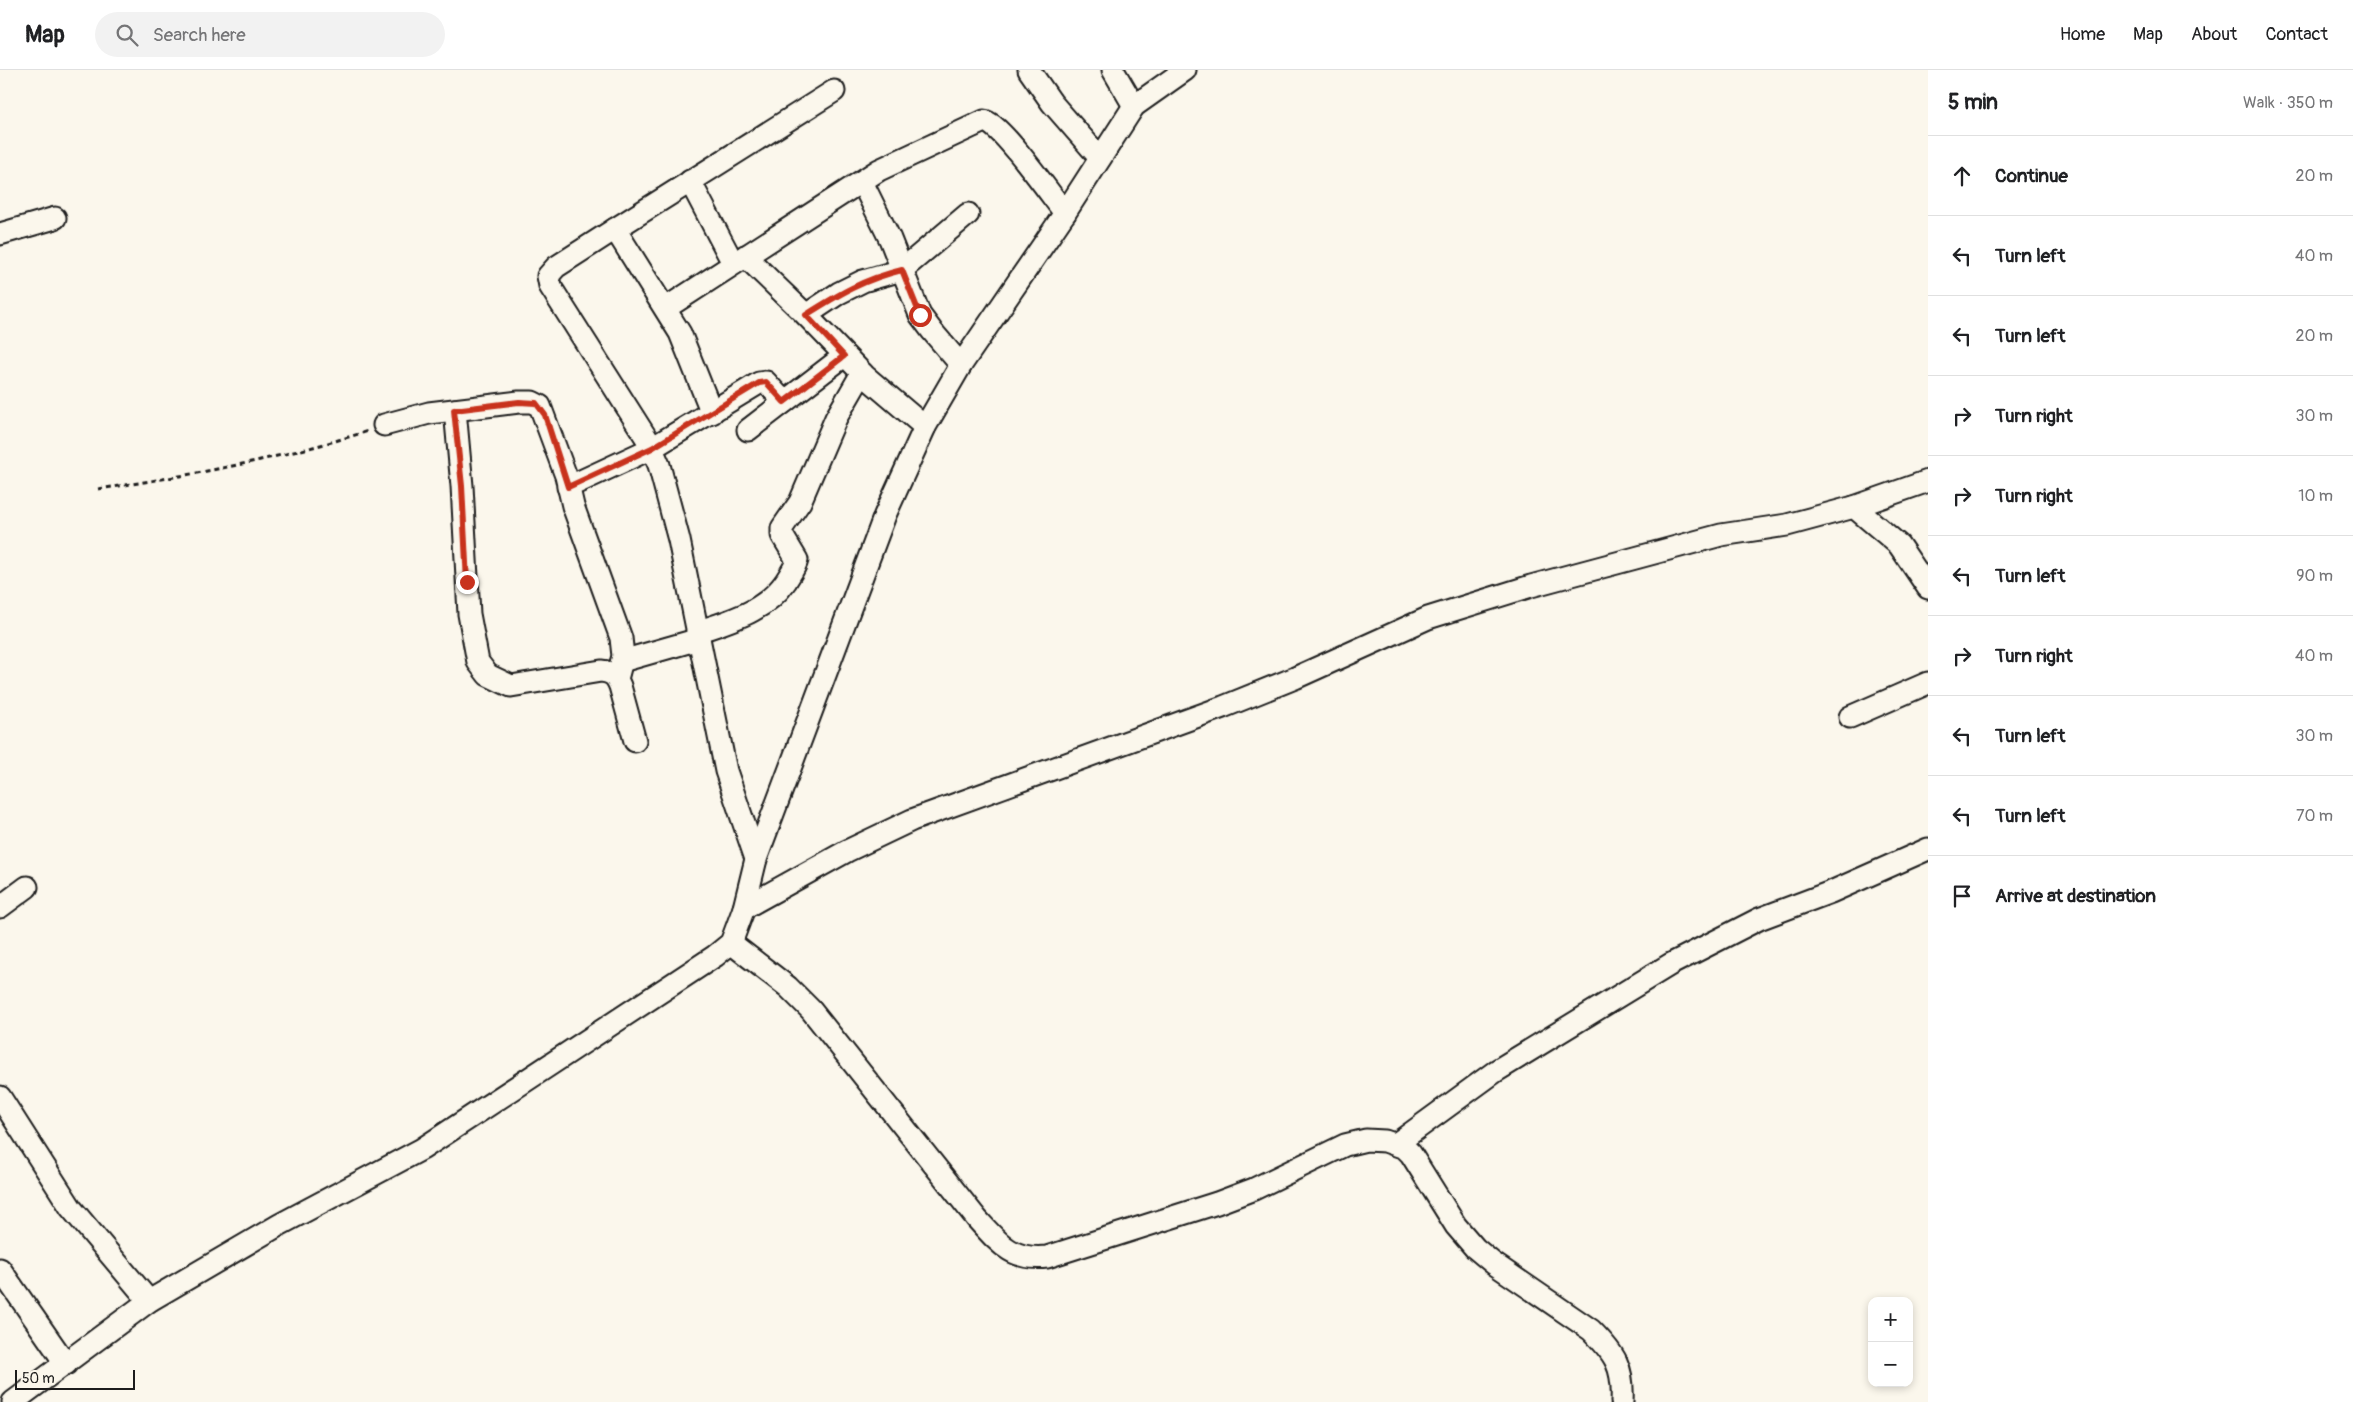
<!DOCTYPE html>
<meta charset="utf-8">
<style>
:root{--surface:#fff;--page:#f2f2f2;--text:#202124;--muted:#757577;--line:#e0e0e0}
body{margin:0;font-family:Pangolin,sans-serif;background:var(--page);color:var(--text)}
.controls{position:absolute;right:15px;bottom:15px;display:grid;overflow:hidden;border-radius:10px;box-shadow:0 2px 8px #0003}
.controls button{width:45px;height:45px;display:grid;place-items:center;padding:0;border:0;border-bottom:1px solid var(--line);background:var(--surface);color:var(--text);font:25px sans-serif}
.scale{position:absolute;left:15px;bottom:12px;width:120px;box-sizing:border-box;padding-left:5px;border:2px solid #1c1c1c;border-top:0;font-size:14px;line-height:18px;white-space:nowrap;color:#1c1c1c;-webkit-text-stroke:4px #fbf7ec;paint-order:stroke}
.stop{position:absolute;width:15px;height:15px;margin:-11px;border:4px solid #c8321e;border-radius:50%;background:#fff}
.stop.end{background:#c8321e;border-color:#fff;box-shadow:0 1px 5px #0008}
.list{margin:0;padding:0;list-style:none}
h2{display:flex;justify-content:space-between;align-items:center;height:65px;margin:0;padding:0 20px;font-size:21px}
h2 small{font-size:16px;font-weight:400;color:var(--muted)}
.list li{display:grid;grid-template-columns:32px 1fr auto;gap:15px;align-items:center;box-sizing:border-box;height:80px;padding:0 20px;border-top:1px solid var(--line)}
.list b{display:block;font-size:19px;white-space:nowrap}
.list em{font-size:16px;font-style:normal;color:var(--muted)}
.icon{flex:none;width:28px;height:28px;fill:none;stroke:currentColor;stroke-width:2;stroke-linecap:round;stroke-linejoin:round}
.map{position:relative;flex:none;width:1928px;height:1332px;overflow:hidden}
header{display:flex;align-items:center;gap:30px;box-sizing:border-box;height:70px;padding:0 25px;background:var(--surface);border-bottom:1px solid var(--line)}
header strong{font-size:24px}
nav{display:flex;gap:28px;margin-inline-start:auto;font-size:18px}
.search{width:350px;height:45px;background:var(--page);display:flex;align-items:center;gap:12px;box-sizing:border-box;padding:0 18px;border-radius:28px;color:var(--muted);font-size:19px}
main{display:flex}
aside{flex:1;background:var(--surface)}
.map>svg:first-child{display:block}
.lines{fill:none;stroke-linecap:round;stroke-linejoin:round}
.minor-casing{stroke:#1c1c1c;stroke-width:25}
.path{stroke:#1c1c1c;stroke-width:3;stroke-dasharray:5 4;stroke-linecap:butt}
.minor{stroke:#fbf7ec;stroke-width:21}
.route{stroke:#c8321e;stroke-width:6}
</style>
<header>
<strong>Map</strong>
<div class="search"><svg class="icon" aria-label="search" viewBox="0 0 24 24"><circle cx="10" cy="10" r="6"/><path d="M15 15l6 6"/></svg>Search here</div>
<nav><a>Home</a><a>Map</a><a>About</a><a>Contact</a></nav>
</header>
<main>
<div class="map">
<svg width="1928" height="1332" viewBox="0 0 1928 1332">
<rect width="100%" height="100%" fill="#fbf7ec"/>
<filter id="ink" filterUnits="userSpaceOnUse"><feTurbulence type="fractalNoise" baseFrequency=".02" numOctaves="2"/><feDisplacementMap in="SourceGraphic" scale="10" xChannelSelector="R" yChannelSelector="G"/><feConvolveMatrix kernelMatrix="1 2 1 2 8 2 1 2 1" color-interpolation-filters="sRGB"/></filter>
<g filter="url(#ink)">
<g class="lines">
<g class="minor-casing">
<g id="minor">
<path d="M1029,0L1052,33L1100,88"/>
<path d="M1113,0L1134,36"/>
<path d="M690,111L733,193"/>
<path d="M862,112L890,169L920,245L932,261L961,295"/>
<path d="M615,159L680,263L712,343"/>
<path d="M0,164L55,148"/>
<path d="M745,186L806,245L865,306L925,357"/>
<path d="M666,238L879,100L984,51C999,51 1053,128 1065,143"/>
<path d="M806,245L839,223L863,211L902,200L968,144"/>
<path d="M455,340L462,416L469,544L478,592L488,605L511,616L601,601C612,602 616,606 620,616L635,671"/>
<path d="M384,355L429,343L519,332H532L540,336L566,406L573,436L621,568L623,586L617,609"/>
<path d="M748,360L844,286"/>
<path d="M568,417L652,378L759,313L766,312L784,332"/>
<path d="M1854,437L1928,411"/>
<path d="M697,562C731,550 765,542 786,511C790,504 795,498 797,490L782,465V458L800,432L836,348L862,303"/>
<path d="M622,591L699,569"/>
<path d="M1850,647L1928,613"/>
<path d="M756,789L726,701L679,470L659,395L649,372L550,216L548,206L556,197L615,159L834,21"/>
<path d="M0,837L27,817"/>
<path d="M744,838L847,781L912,750L1223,637L1295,608L1428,548L1531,516L1721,465L1787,455L1854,437L1899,475L1928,518"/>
<path d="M731,873L788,917L811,940L977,1149C999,1173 1012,1191 1047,1187L1217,1133L1254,1119L1345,1075L1366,1070L1385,1071L1405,1078L1411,1084L1456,1156L1475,1178L1493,1193L1591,1260C1615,1284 1624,1297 1622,1332"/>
<path d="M0,1027L71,1138L149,1231"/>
<path d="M1396,1074L1496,1001L1671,894L1759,849L1831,822L1928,779"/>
<path d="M0,1199L66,1294"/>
<path d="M13,1332L149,1231L279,1155L422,1079L715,886L731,873L744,838L756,789L885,445L925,357L961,295L1065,143L1134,36L1185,0"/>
</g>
</g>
<path class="path" d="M98,419C189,406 280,389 368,361"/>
<use href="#minor" class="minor"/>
</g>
</g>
<g class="lines" filter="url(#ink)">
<path class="route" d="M467,512L462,416L454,340L519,332L536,333L545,345L568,417L652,378L759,313L766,312L784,332L844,286L806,245C839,224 864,209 902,200L920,245"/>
</g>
</svg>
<div class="controls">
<button>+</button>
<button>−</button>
</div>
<div class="scale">50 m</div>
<div class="stop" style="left:920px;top:245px"></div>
<div class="stop end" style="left:467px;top:512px"></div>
</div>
<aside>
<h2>5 min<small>Walk · 350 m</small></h2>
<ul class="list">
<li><svg class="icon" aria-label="ahead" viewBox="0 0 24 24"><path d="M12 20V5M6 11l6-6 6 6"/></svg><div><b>Continue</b></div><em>20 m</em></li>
<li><svg class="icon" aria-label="left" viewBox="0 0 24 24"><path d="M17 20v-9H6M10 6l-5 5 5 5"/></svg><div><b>Turn left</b></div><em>40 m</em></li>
<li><svg class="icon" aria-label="left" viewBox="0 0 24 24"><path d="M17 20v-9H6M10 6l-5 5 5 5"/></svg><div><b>Turn left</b></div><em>20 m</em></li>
<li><svg class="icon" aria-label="right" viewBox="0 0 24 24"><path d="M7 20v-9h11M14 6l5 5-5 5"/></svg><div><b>Turn right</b></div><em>30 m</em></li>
<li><svg class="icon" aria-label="right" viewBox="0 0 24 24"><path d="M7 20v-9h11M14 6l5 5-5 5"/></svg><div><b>Turn right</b></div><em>10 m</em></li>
<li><svg class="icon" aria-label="left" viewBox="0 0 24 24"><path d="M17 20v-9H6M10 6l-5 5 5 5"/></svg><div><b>Turn left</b></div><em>90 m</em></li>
<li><svg class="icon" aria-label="right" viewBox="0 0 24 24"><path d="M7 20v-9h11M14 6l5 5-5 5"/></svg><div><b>Turn right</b></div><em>40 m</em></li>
<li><svg class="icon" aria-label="left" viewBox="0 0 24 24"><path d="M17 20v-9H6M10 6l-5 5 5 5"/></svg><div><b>Turn left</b></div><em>30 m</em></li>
<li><svg class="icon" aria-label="left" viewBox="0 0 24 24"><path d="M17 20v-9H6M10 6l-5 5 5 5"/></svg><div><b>Turn left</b></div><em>70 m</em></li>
<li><svg class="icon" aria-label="arrive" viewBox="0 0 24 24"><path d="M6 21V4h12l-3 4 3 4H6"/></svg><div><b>Arrive at destination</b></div></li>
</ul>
</aside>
</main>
